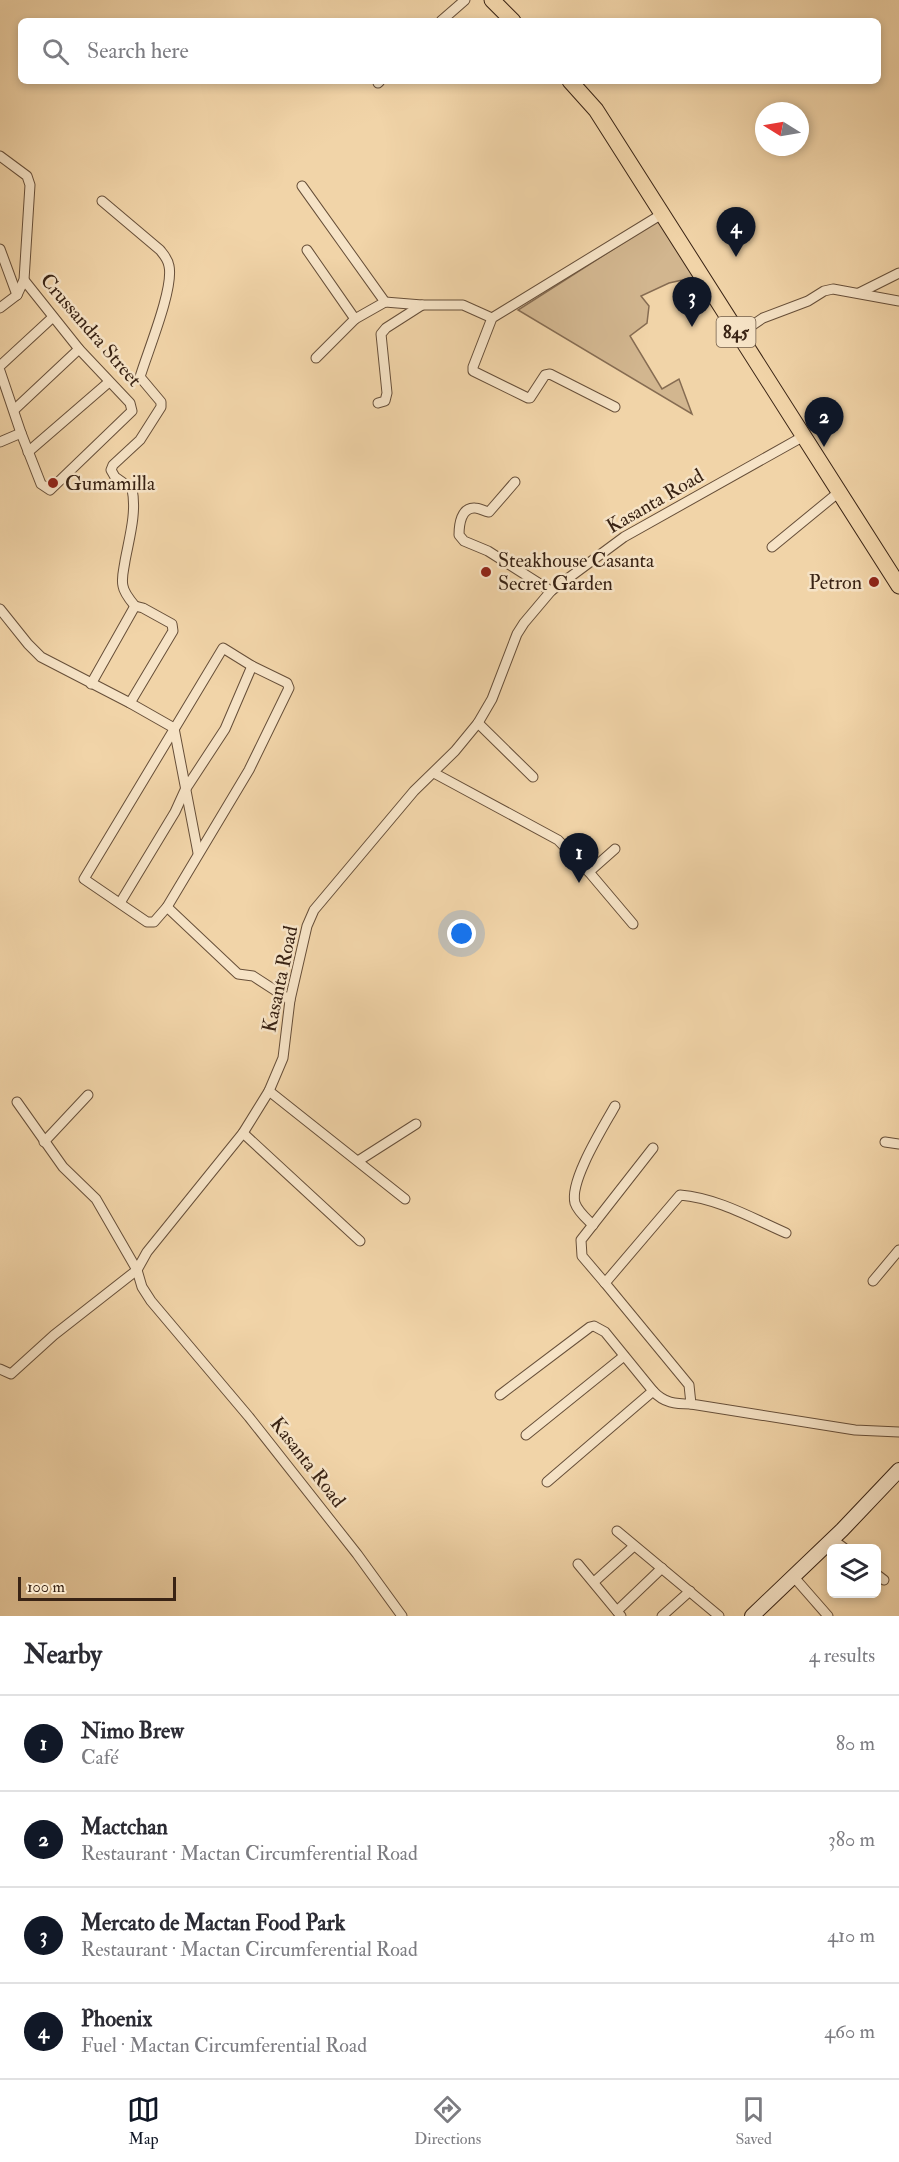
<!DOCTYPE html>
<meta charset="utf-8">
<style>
:root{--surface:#fff;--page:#f7f7f7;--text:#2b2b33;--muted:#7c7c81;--line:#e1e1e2;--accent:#111827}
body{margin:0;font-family:"IM FELL Double Pica",serif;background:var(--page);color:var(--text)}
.controls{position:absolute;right:18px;bottom:18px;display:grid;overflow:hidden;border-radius:9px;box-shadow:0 3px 9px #0003}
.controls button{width:54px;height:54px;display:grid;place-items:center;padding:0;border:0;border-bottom:2px solid var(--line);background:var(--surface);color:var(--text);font:30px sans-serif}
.compass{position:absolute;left:755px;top:102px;width:54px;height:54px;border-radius:50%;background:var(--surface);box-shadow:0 3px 9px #0003;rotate:281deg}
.scale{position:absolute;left:18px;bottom:15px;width:158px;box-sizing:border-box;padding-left:6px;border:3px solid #392314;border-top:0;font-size:16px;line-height:21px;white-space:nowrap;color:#392314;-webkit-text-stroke:4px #f6e3c6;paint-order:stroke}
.you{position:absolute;left:462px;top:934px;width:21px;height:21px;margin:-15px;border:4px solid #fff;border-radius:50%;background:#1a73e8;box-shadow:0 0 0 9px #1a73e833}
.badge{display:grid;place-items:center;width:39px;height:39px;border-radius:50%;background:var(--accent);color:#fff;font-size:20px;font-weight:700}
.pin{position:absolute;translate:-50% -50px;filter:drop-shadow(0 2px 3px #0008)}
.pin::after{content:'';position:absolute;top:32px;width:21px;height:18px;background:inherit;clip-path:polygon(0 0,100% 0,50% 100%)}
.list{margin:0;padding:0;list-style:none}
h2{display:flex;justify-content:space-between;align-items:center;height:78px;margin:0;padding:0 24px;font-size:26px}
h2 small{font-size:20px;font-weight:400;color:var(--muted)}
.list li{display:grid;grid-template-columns:39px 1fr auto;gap:18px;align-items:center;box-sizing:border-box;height:96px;padding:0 24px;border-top:2px solid var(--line)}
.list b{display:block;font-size:22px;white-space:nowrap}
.list p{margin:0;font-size:20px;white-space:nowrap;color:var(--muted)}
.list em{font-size:20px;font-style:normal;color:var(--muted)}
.icon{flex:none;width:33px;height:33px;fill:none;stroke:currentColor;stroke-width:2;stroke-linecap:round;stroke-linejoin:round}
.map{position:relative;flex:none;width:899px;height:1616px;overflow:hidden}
.search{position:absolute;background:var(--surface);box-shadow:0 3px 9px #0003;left:18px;right:18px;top:18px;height:66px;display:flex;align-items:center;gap:15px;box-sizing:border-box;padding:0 21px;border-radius:9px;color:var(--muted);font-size:22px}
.sheet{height:462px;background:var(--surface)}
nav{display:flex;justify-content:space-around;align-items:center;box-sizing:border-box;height:84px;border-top:2px solid var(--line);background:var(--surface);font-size:16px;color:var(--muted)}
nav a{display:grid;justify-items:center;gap:3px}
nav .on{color:var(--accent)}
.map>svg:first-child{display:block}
.green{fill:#d2b68f;stroke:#866c52;stroke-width:1.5}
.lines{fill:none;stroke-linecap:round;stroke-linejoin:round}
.street-casing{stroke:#674f39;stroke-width:11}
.secondary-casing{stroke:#392314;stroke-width:16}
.primary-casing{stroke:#392314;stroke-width:17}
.street{stroke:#f6e3c6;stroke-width:9}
.secondary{stroke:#f6e3c6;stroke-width:14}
.primary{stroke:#f1d4a8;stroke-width:15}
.poi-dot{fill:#8f2418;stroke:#f6e3c6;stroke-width:2}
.labels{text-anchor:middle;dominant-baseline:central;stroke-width:5;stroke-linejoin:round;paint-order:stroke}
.shield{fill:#f6e3c6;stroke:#725d49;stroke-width:1.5}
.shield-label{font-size:18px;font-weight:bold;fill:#392314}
.street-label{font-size:20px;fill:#392314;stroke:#f6e3c6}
.poi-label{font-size:20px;fill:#392314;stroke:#f6e3c6;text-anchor:start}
</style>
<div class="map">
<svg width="899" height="1616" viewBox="0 0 899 1616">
<rect width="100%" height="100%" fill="#f1d4a8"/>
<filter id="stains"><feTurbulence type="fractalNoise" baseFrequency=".00333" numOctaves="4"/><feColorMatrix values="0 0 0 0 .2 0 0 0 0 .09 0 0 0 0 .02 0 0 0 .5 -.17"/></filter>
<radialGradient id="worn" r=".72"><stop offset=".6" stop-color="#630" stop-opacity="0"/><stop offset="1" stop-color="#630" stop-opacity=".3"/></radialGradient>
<path class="green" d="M659,220L696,277L669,283L641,296L649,306L647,323L630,336L662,389L679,379L692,414L518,310Z"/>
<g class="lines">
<g class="street-casing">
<g id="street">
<path d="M441,21L465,0"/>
<path d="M378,83L380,81"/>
<path d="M0,156L27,176L30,185L24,280L17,295L0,308"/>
<path d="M302,186L385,302"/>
<path d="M102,201L160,250C164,255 168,259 169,266C174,289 147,353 140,377L161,402V407L140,440L113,465L111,470L115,477L132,489C137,512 129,539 125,561C124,569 121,578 123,586C124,593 130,600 135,606"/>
<path d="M0,249L17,295"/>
<path d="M307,250L355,319L385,302L422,305H463L492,318"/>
<path d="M859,293L899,273"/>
<path d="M738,335L763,318L808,301L824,291L833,289L899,301"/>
<path d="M316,358L355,319"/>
<path d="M0,366L53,317"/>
<path d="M0,371L21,433L41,484L50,490L132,411L130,403L79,349L24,280"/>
<path d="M378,403L385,401L387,393L381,334L386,328L422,305"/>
<path d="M615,407L550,374L545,375L530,398H528L473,371V367L492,318L662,214"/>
<path d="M14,410L79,349"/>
<path d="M0,442L21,433"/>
<path d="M28,452L109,382"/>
<path d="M515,482L489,512C484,511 479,508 475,508C461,507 459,525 459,535L464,541L488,551L551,591"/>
<path d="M772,547L839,492"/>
<path d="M0,609L28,644L41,657L130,703L174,728L198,853"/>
<path d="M223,648L252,666L287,683L289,688L249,770L167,907L154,922H147L84,879Z"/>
<path d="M91,684L135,606L143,608L172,624L173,631L130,703"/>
<path d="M478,723L533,777"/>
<path d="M434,773L558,840L589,872L633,924"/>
<path d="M589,872L615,849"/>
<path d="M120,903L175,812L185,790L225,729L252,666"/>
<path d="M167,907L238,974L253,976L290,1000"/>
<path d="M269,1091L405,1199"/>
<path d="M17,1102L63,1167L96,1199L137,1270L142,1287L151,1301L249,1417L357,1554L402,1616"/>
<path d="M243,1133L360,1241"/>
<path d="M44,1142L88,1095"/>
<path d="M885,1142L899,1144"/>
<path d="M358,1161L416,1124"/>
<path d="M593,1225C587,1219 578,1212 575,1203C569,1181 604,1126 615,1106"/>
<path d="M786,1233C752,1218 717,1198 680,1195L605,1283L689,1385L691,1404L855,1430L899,1432"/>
<path d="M873,1281L899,1250"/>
<path d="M605,1283L582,1256L581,1240L653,1148"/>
<path d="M0,1369L11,1374L54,1335L137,1270L147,1252L243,1133L269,1091L283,1058L290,1000L307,926L314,910L414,791L455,751L478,723L492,699L517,634L524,623L551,591L624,537L804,436"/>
<path d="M500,1395L590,1327L594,1326L605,1332L653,1391"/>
<path d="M526,1435L624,1356"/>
<path d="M547,1482L653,1391C664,1403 675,1404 691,1404"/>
<path d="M617,1531L719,1616"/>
<path d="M832,1539L844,1548"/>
<path d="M578,1564L621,1616"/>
<path d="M876,1574L884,1580"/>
<path d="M793,1576L828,1616"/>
<path d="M594,1582L634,1546"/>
<path d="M617,1611L662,1568"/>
<path d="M662,1616L690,1591"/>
</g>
</g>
<g class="secondary-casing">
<path id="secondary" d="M752,1616L842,1530L899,1470"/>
</g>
<g class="primary-casing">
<g id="primary">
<path d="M492,0L513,21"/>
<path d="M570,81L596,110L899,586"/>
</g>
</g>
<use href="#street" class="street"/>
<use href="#secondary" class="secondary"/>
<use href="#primary" class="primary"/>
</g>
<g class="poi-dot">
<circle cx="53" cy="483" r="6"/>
<circle cx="486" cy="572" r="6"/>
<circle cx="874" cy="582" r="6"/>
</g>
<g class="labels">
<rect class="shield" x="716.5" y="317" width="39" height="30" rx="4.5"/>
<g class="shield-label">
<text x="736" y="332">845</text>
</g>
<g class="street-label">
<text transform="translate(91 330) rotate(49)">Crussandra Street</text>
<text transform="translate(655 501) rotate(-30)">Kasanta Road</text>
<text transform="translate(280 979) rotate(-78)">Kasanta Road</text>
<text transform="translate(308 1462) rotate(52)">Kasanta Road</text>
</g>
<g class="poi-label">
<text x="65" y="483">Gumamilla</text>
<text x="498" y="560">Steakhouse Casanta<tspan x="498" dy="23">Secret Garden</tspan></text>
<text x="862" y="582" text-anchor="end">Petron</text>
</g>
</g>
<rect width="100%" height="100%" filter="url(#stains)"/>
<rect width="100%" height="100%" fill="url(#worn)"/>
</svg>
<div class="controls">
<button><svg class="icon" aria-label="layers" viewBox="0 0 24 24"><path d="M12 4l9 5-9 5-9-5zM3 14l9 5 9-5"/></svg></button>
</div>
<svg class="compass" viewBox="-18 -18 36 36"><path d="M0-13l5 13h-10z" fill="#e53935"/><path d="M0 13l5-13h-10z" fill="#7c7c81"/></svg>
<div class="scale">100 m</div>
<div class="you"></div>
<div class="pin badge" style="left:579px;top:883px">1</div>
<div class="pin badge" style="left:824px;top:447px">2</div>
<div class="pin badge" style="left:692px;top:327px">3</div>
<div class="pin badge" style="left:736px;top:257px">4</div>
<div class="search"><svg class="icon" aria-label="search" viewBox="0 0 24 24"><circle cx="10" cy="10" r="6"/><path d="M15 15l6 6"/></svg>Search here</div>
</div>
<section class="sheet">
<h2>Nearby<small>4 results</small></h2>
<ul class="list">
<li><span class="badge">1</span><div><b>Nimo Brew</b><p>Café</p></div><em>80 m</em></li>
<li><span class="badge">2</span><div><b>Mactchan</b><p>Restaurant · Mactan Circumferential Road</p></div><em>380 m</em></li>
<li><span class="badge">3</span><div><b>Mercato de Mactan Food Park</b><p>Restaurant · Mactan Circumferential Road</p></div><em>410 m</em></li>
<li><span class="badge">4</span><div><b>Phoenix</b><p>Fuel · Mactan Circumferential Road</p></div><em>460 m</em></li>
</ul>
</section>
<nav>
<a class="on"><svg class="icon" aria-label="map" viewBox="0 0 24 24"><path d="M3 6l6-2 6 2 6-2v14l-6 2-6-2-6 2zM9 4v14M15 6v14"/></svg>Map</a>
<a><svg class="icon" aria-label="directions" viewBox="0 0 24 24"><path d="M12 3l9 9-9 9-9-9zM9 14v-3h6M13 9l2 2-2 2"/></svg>Directions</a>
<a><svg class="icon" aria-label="saved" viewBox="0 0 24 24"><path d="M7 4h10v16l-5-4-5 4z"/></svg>Saved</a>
</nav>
